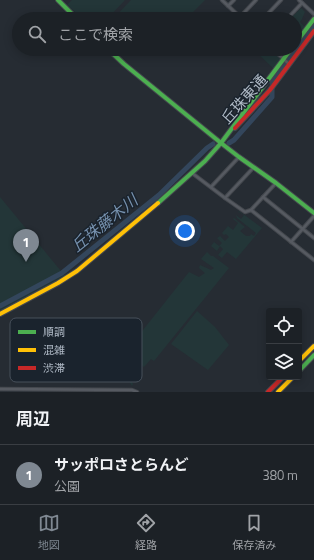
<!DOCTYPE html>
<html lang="ja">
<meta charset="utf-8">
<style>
:root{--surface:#1c2126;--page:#292e32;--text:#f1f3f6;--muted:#a0a3a7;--line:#3a3e43;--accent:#7f8892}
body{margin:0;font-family:"Titillium Web","Noto Sans JP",sans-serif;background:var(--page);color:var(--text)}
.controls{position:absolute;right:12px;bottom:12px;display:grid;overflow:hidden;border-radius:4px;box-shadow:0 2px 10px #0003}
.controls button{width:36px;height:36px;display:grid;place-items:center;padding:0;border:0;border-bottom:1px solid var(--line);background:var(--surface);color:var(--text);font:20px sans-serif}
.you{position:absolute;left:185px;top:231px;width:14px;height:14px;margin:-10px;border:3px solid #fff;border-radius:50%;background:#1a73e8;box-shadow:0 0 0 6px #1a73e833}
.badge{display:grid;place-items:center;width:26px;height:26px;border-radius:50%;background:var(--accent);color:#fff;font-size:13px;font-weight:700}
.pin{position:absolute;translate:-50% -33px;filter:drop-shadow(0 1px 2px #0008)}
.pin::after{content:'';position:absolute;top:21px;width:14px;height:12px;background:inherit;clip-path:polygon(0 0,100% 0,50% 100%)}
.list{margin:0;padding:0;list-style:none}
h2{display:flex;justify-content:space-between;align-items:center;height:52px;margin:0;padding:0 16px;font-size:17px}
h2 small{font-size:13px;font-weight:400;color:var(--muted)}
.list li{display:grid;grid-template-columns:26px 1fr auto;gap:12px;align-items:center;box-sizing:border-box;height:60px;padding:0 16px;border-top:1px solid var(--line)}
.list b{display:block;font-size:15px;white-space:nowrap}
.list p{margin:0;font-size:13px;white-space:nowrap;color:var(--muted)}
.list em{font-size:13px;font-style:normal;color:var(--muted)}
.icon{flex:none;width:22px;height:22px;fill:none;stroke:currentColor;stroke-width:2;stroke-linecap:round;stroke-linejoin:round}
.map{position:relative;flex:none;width:314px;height:392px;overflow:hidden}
.search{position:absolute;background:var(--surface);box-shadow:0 2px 10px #0003;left:12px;right:12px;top:12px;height:44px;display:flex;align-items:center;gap:10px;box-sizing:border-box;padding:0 14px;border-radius:22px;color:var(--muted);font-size:15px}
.sheet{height:112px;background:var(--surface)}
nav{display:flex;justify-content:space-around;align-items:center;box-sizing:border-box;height:56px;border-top:1px solid var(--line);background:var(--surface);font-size:11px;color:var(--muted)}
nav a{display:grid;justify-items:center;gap:2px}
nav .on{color:var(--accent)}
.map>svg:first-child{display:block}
.green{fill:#233638}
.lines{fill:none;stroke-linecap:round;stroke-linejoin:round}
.river{stroke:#33465c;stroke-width:5}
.street-casing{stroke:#44484e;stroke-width:4.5}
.fast-casing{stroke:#44484e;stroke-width:6}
.slow-casing{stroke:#44484e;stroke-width:6}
.jam-casing{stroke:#44484e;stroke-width:6}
.street{stroke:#565a61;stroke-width:2.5}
.fast{stroke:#4caf50;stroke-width:4}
.slow{stroke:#ffc107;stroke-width:4}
.jam{stroke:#c62828;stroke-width:4}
.labels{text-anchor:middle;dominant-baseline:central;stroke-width:3;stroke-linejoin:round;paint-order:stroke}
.street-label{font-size:15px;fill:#afb9c5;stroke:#1a232d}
.water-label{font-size:16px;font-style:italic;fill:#7691ae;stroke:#1a232d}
.key{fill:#1a232d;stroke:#47505b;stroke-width:1}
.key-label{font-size:11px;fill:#afb9c5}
</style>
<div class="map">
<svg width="314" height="392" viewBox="0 0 314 392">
<rect width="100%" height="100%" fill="#262c33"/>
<g class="green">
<path d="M72,0H125L107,19H83L67,5Z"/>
<path d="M131,0H205L186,19H117L115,17Z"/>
<path d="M301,8L305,12C303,15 303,19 300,22L305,27L301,32L295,26V19H290Z"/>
<path d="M253,49H270L282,59L274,69Z"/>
<path d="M0,197L65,276L64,277L0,312Z"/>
<path d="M239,211L262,228L236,259L227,252L222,258L218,255L223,249L220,246L217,251L211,246L214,242L219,246L222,243L217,238L220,236L225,241L229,237L226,234L224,235L222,233L228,226L233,230L238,223L233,219L234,218L245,227L240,231L246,236H250L251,234L254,236L256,233L237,218L236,215L241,219L244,215L239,212L238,213Z"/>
<path d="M207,252L211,256H213L229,268L154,361L151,359L144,367L137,361L127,375L133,384L132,386L121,368L124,366L120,359L189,272L199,277L205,273L199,268L200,265L211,270L214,268L201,259Z"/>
<path d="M197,311L215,327L229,345L208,370L171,344Z"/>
</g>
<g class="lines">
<g class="river">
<path d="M287,60L314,25"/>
<path d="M272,83L273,80L285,64"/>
<path d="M229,143L234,140L272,97V89"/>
<path d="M0,306L62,273L159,195L207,148L213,144"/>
</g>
<g class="street-casing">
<g id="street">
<path d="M222,0L242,19"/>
<path d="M299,0L314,14"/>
<path d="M228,6L234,0"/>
<path d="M240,17L256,0"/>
<path d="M263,19L281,0"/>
<path d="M287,19L302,3"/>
<path d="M273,49L289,64"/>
<path d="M192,173L225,198L254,167"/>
<path d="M276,183L251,210L314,260"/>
<path d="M211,187L239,157"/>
<path d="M263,197L314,238"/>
<path d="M225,198L245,212L251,210"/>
<path d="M291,242L314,216"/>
<path d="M0,389L132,390L137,392"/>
</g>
</g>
<g class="fast-casing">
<g id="fast">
<path d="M58,0L77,19"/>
<path d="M295,44L314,19"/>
<path d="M108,49L124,64L221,143L239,157L276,183L314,213"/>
<path d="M158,203L205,161L221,143L291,49"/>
<path d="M299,371L314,355"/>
</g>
</g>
<g class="slow-casing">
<g id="slow">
<path d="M0,314L58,283L77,271L158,203"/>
<path d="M299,361L314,346"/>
<path d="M278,392L293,377"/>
</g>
</g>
<g class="jam-casing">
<g id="jam">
<path d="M235,128L270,90L314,31"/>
<path d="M268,392L283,377"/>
</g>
</g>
<use href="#street" class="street"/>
<use href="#fast" class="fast"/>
<use href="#slow" class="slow"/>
<use href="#jam" class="jam"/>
</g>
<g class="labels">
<g class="street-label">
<text transform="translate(244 99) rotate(-48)">丘珠東通</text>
</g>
<g class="water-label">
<text transform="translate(104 223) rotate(-39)">丘珠藤木川</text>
</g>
</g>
<rect x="10" y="318" width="132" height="64" rx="6" class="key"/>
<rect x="18" y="330" width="18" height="4" fill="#4caf50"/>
<rect x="18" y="348" width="18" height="4" fill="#ffc107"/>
<rect x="18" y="366" width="18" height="4" fill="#c62828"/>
<g class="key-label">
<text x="43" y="336">順調</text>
<text x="43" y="354">混雑</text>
<text x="43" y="372">渋滞</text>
</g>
</svg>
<div class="controls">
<button><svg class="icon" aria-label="locate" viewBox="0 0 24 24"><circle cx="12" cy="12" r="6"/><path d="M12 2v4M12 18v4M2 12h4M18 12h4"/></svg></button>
<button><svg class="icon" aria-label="layers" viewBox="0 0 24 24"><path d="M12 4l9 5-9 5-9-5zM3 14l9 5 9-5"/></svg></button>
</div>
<div class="you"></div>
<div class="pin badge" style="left:26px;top:262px">1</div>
<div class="search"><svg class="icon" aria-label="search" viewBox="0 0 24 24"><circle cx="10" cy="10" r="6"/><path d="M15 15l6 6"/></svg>ここで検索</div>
</div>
<section class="sheet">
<h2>周辺<small></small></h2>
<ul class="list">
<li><span class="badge">1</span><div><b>サッポロさとらんど</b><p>公園</p></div><em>380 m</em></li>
</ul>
</section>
<nav>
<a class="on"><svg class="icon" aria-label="map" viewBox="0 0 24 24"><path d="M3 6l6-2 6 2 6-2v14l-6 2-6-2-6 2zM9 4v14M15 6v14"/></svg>地図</a>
<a><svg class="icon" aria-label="directions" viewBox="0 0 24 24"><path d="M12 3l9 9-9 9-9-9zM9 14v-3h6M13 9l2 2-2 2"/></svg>経路</a>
<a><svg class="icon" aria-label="saved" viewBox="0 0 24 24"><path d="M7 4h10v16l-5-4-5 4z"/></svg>保存済み</a>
</nav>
